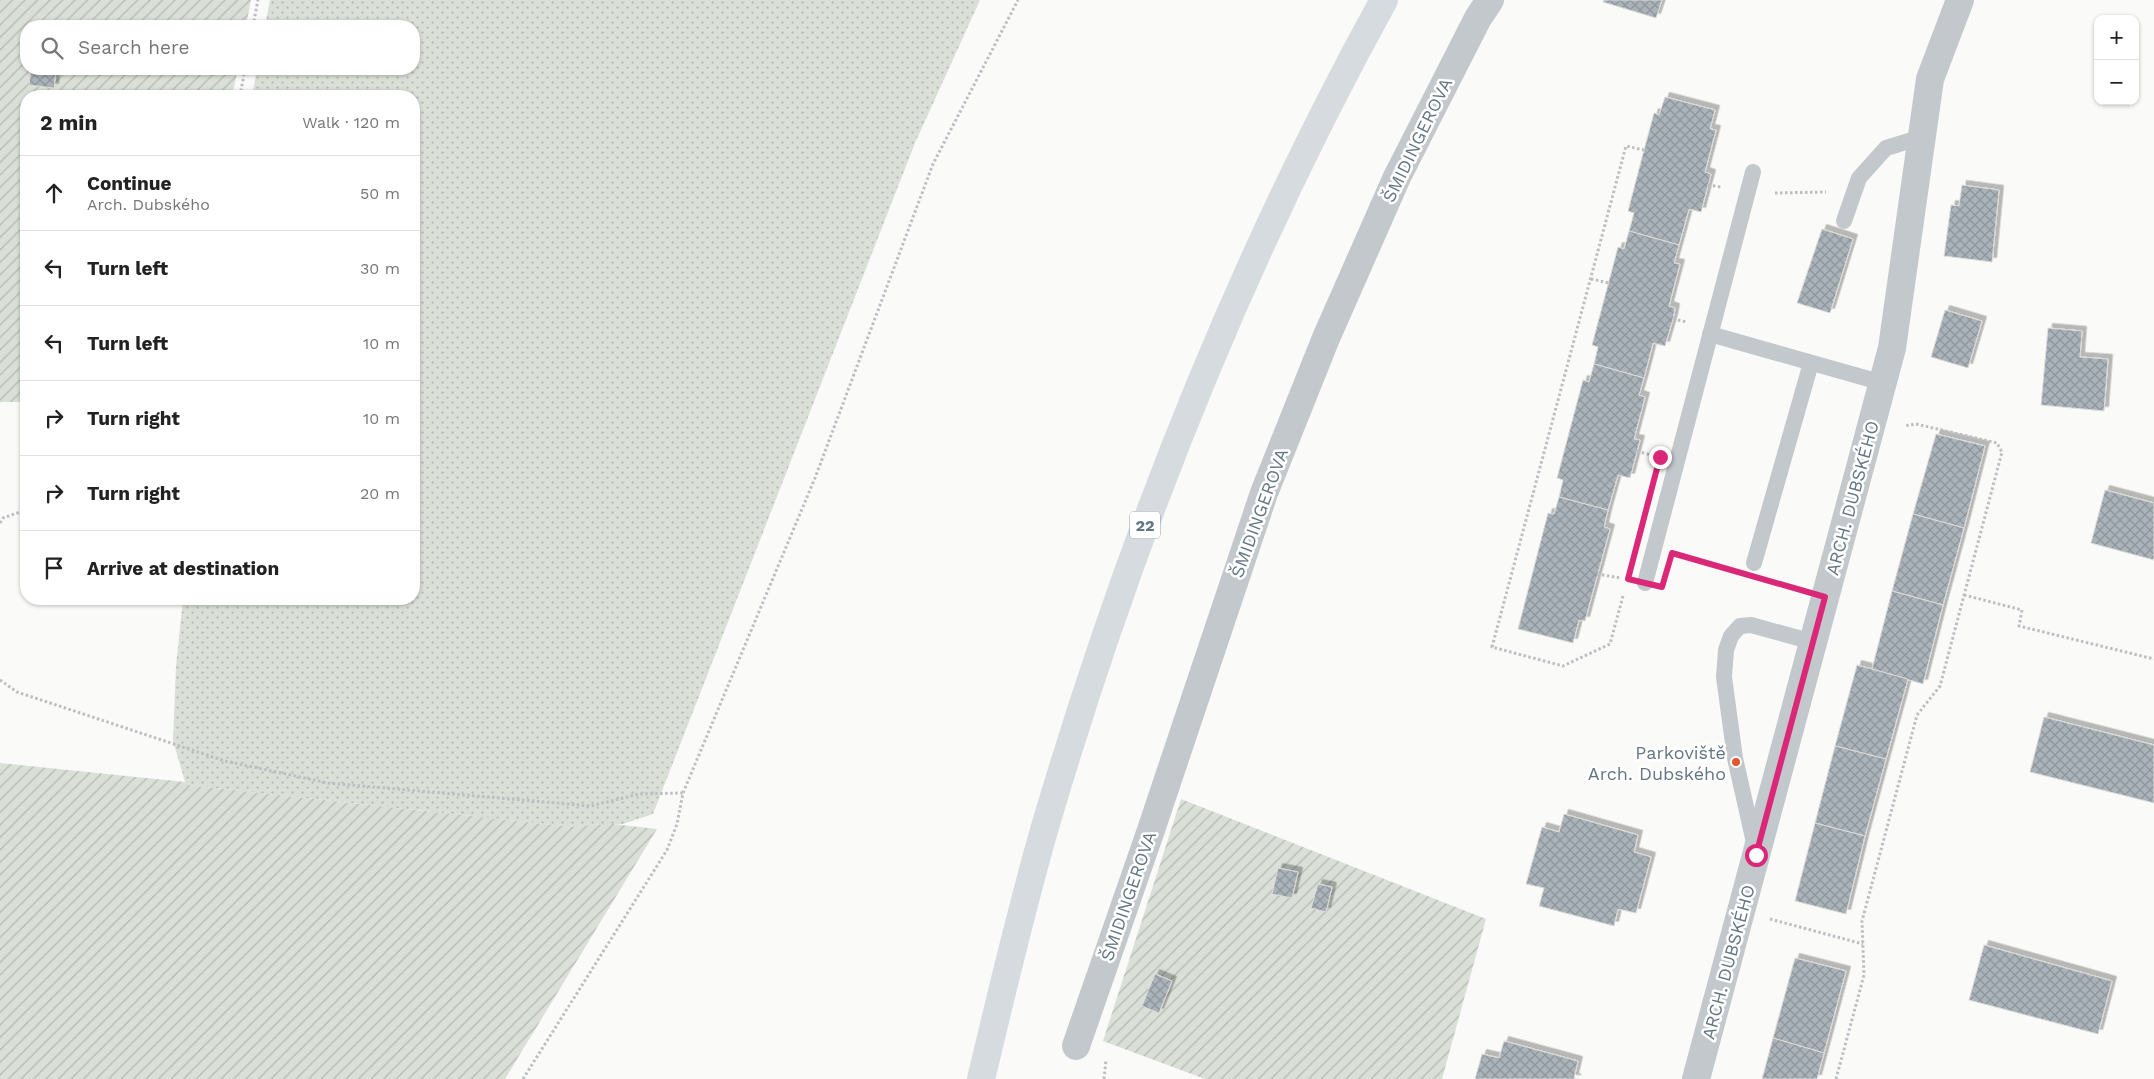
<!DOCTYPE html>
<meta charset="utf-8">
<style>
:root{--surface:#fff;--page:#f6f6f6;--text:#222;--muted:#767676;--line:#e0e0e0}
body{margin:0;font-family:"Work Sans",sans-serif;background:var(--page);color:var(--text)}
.controls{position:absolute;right:15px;top:15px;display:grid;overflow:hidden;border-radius:10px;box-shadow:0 1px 4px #0004}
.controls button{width:45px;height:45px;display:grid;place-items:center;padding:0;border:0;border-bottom:1px solid var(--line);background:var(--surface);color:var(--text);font:25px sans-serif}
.stop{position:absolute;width:15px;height:15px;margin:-11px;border:4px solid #db2777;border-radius:50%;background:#fff}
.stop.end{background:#db2777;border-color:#fff;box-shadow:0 1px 5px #0008}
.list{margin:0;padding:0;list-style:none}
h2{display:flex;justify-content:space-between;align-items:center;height:65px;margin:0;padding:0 20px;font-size:21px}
h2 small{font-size:16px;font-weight:400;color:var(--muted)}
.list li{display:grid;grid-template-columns:32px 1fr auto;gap:15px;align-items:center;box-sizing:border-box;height:75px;padding:0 20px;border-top:1px solid var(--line)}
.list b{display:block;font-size:19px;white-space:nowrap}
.list p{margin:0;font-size:16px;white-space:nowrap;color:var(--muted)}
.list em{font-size:16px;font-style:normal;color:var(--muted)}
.icon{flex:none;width:28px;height:28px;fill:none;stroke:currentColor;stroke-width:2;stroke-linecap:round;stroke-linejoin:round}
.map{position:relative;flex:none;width:2154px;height:1079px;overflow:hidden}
.search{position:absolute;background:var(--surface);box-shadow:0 1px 4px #0004;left:20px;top:20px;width:400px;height:55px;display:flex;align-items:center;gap:12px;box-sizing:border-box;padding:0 18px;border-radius:20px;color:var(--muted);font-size:19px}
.panel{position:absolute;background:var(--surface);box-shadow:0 1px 4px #0004;left:20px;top:90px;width:400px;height:515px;border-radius:20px}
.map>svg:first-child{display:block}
.grass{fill:url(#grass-dots)}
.garden{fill:url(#garden-furrows)}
.building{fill:url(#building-cross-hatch);stroke:#dcdcda;filter:url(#shadow)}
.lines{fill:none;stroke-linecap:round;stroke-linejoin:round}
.path{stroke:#bbbfc2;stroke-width:3;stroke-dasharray:2.5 2.5;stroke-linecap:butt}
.service{stroke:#c3c8cc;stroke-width:16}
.minor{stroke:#c3c8cc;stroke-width:28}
.primary{stroke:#d6dbdf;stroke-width:28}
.route{stroke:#db2777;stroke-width:6}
.poi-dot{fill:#e4572e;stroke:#fff;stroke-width:2}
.labels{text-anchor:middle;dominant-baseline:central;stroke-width:5;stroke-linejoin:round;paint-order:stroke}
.shield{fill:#fff;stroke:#939fa8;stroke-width:1}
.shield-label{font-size:16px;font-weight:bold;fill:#657683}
.street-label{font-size:18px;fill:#657683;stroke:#fff}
.poi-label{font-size:18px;fill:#657683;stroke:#fff;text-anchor:end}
</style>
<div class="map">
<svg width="2154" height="1079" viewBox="0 0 2154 1079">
<defs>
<pattern id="grass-dots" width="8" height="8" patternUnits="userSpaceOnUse" patternTransform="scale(1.25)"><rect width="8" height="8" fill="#dadfd7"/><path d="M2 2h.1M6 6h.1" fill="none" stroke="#b4b9b4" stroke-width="1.8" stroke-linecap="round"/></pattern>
<pattern id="garden-furrows" width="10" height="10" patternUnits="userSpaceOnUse" patternTransform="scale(1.25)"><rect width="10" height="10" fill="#dadfd7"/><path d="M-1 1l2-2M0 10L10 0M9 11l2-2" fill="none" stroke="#b4b9b4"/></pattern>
<pattern id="building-cross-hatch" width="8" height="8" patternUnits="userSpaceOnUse" patternTransform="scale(1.25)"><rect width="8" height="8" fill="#aab3b9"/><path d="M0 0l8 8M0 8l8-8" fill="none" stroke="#8e969c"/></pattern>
<filter id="shadow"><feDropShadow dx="4.5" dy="-4.5" stdDeviation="0" flood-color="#0004"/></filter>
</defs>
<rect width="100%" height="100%" fill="#fafaf8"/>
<path class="grass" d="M270,0H980L915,143L653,814L623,824L572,827L186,785L173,741L176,666L183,599H414V96H252L257,69H414V26H265Z"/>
<g class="garden">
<path d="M0,0H251L246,26H26V69H238L232,96H26V402H0Z"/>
<path d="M0,763L185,782L186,785L572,827L612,824L657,829L505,1079H0Z"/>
<path d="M1181,799L1486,919L1442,1079H1205L1103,1041Z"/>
</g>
<g class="building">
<path d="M1604,0H1662L1656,18L1603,2Z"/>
<path d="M31,69L56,70L54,88L29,85Z"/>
<path d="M1665,97L1715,110L1710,129L1716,130L1705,172L1711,174L1701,212L1689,209L1679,245L1629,231L1634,213L1628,211L1644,150L1654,113L1659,115Z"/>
<path d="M1962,185L1999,190L1992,262L1944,256L1951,205L1959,206Z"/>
<path d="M1822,229L1853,239L1830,313L1797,303Z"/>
<path d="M1629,231L1679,245L1674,263L1680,264L1669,306L1675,308L1673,319L1665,346L1653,343L1644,378L1594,364L1598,347L1592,345L1618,247L1624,249Z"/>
<path d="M1945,310L1982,321L1968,368L1931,357Z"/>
<path d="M2048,328L2082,331L2080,357L2108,359L2104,411L2041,405Z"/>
<path d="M1594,364L1644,378L1639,395L1645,397L1634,439L1640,440L1630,478L1618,475L1608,510L1559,497L1563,480L1557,478L1583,380L1589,382Z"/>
<path d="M1936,434L1985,446L1964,528L1913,514Z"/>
<path d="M2105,490L2154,503V560L2091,543Z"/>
<path d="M1559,497L1608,510L1604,527L1610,529L1585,621L1579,620L1573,643L1518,629L1548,513L1554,514Z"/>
<path d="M1913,514L1964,528L1943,605L1892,591Z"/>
<path d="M1892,591L1943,605L1923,684L1872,669Z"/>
<path d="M1857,665L1908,679L1886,759L1835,746Z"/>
<path d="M2044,717L2154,745V803L2030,772Z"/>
<path d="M1835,746L1886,759L1865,836L1815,823Z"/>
<path d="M1564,814L1638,835L1634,852L1651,857L1636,913L1618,909L1614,926L1539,906L1544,888L1526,884L1542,827L1559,832Z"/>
<path d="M1815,823L1865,836L1846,914L1795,901Z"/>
<path d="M1278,868L1298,872L1292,898L1272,894Z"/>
<path d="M1318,884L1332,887L1326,912L1311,908Z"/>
<path d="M1984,945L2112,981L2098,1034L1969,1000Z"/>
<path d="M1795,958L1846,971L1824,1053L1773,1038Z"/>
<path d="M1155,974L1172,981L1159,1013L1142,1006Z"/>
<path d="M1773,1038L1824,1053L1817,1079H1762Z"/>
<path d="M1504,1041L1578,1061L1574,1078L1577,1079H1475L1482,1054L1499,1058Z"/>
</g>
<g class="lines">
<g class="path">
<path d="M253,26L258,0"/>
<path d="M240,96L245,69"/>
<path d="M1708,185L1721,187"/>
<path d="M1775,193L1826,192"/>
<path d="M1591,279L1609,283"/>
<path d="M1673,319L1687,322"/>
<path d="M1637,451L1651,455"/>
<path d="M0,523L3,518L26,510"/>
<path d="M1678,555L1729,570"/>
<path d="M1597,574L1621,578"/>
<path d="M1772,582L1794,588"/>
<path d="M1964,595L2022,610L2019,626L2154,659"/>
<path d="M1623,596L1610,644L1563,666L1492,647L1626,146L1644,150"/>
<path d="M0,680L17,692L225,761L328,783L591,806L639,794L683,793"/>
<path d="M1770,919L1863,944"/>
<path d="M523,1079L667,850L677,824L683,793L815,478L933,164L1018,0"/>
<path d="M1104,1079L1106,1060"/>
<path d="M1836,1079L1864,975L1862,921L1917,715L1940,686L2002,452L1997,443L1916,424L1904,426"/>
</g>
<g class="service">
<path d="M1844,221L1859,178L1886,148L1922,137"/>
<path d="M1710,334L1883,383"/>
<path d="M1754,563L1811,363"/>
<path d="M1645,583L1753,172"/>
<path d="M1755,847L1735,758L1724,677L1726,650L1731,636L1740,626L1751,625L1813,642"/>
</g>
<g class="minor">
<path d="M1076,1046L1151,830L1264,493L1326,338L1397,177L1478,18L1490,0"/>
<path d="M1696,1079L1892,348L1930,79L1960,0"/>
</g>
<path class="primary" d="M981,1079C1002,992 1022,905 1047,820C1131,537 1241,259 1384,0"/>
</g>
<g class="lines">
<path class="route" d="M1660,457L1628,579L1662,587L1672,553L1825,597L1756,855"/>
</g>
<circle class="poi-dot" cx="1736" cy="762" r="5"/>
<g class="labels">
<rect class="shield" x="1130" y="511.5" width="30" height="27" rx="4"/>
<g class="shield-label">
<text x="1145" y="525">22</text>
</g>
<g class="street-label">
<text transform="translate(1417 140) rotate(-64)">ŠMIDINGEROVA</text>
<text transform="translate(1852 498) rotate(-75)">ARCH. DUBSKÉHO</text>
<text transform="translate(1259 513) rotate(-70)">ŠMIDINGEROVA</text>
<text transform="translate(1128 896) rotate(-71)">ŠMIDINGEROVA</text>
<text transform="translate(1728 962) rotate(-75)">ARCH. DUBSKÉHO</text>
</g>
<g class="poi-label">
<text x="1726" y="752">Parkoviště<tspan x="1726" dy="21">Arch. Dubského</tspan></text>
</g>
</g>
</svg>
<div class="controls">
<button>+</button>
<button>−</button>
</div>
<div class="stop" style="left:1756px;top:855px"></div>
<div class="stop end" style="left:1660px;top:457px"></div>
<div class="search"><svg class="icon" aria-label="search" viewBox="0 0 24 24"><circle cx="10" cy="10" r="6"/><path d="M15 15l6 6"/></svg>Search here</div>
<section class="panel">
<h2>2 min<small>Walk · 120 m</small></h2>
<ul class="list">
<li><svg class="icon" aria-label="ahead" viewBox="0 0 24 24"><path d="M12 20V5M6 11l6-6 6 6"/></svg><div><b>Continue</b><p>Arch. Dubského</p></div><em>50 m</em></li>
<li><svg class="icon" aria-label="left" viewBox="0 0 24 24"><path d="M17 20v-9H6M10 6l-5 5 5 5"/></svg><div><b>Turn left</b></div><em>30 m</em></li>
<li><svg class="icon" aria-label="left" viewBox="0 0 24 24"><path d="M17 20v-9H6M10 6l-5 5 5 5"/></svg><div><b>Turn left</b></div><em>10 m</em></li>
<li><svg class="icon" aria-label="right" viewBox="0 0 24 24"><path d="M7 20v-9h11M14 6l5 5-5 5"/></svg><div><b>Turn right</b></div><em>10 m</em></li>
<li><svg class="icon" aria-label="right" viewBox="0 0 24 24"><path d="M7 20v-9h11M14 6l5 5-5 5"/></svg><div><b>Turn right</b></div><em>20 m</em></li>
<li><svg class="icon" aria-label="arrive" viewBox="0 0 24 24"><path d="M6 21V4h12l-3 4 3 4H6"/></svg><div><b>Arrive at destination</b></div></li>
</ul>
</section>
</div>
